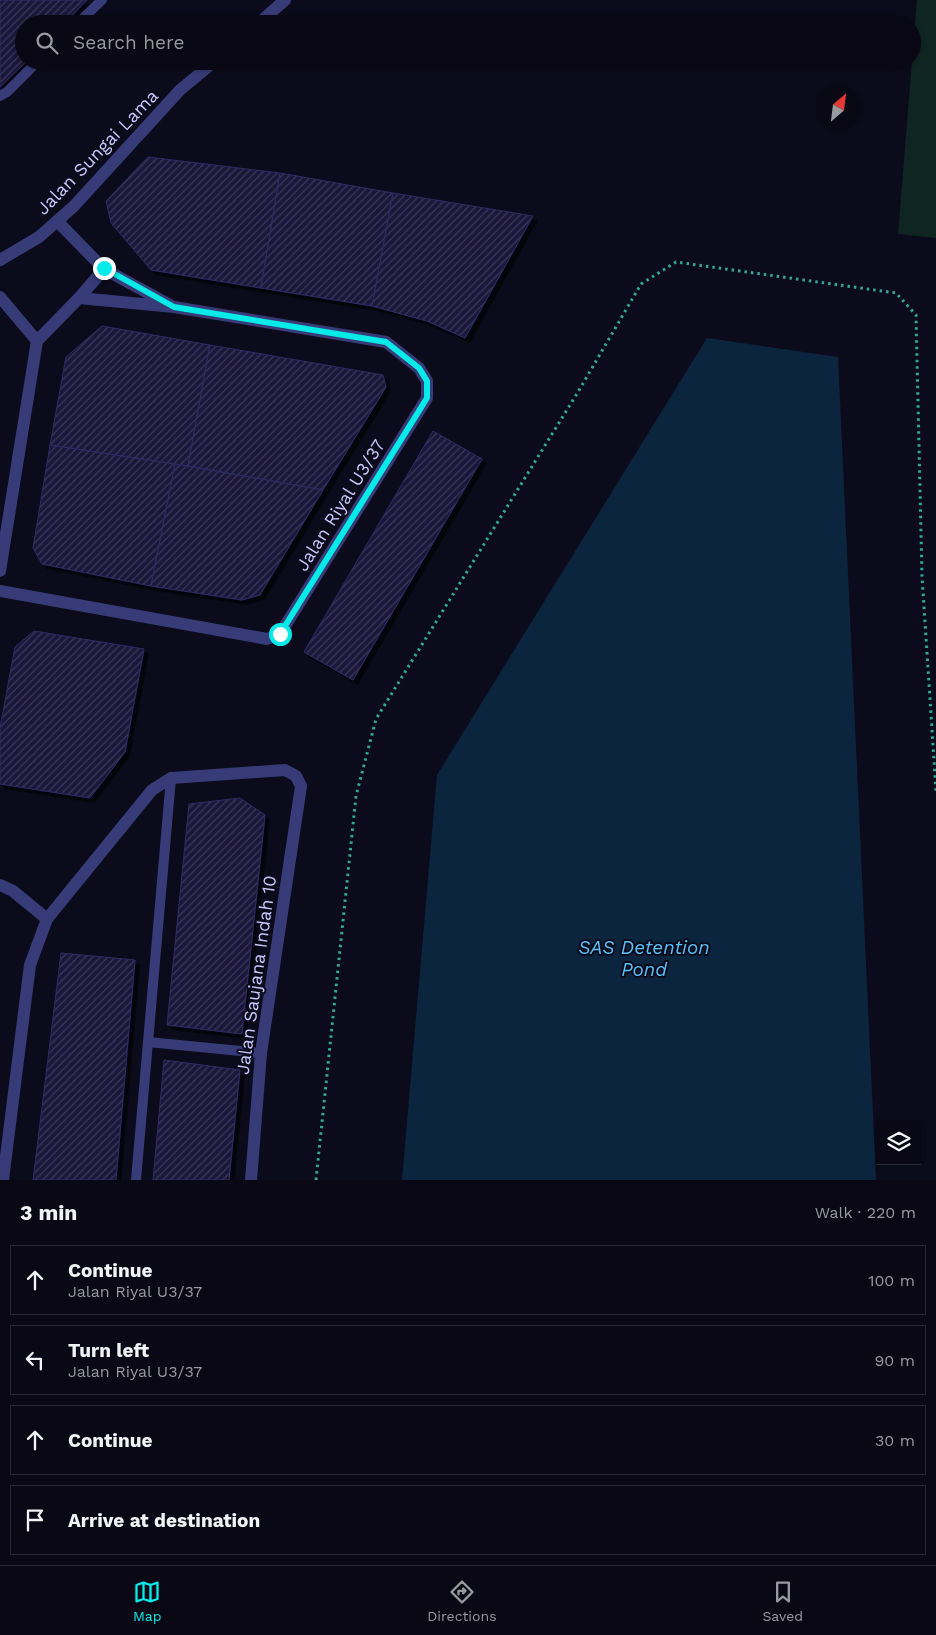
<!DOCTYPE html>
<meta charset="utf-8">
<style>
:root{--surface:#090814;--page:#12111d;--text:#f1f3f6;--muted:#999aa0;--line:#292934;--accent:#06eae8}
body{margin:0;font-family:"Work Sans",sans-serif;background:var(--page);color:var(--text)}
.controls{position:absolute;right:15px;bottom:15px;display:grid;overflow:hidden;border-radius:0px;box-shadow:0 1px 4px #0004}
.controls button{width:45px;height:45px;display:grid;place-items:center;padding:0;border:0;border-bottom:1px solid var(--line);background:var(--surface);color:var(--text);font:25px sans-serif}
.compass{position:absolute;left:816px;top:85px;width:45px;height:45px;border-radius:50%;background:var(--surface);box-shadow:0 1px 4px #0004;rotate:28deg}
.stop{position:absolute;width:15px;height:15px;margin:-11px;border:4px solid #06eae8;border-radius:50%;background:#fff}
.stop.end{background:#06eae8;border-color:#fff;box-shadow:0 1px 5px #0008}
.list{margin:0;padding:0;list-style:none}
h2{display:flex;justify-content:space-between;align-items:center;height:65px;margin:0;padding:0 20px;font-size:21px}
h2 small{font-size:16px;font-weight:400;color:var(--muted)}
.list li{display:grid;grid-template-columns:32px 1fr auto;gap:15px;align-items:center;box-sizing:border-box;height:70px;margin:0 10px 10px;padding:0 10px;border:1px solid var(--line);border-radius:0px}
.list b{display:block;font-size:19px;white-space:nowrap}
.list p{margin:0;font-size:16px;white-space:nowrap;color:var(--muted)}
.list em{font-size:16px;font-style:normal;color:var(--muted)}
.icon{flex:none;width:28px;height:28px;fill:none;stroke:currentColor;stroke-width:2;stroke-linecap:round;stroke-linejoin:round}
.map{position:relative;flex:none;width:936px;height:1180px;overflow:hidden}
.search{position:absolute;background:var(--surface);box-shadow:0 1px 4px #0004;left:15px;right:15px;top:15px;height:55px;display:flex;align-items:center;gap:12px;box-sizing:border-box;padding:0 18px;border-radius:28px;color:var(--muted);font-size:19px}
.sheet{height:385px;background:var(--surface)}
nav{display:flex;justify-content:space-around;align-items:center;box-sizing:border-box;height:70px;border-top:1px solid var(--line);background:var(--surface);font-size:14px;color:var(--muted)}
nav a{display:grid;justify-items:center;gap:2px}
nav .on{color:var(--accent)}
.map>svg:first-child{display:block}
.green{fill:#0f2522}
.water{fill:#0c253e}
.building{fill:url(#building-hatch);stroke:#302b67;filter:url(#shadow)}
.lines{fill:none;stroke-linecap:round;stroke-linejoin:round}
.path{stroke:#2fa994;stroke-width:3;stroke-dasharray:2.5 4;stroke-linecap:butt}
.lane{stroke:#373c79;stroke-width:10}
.street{stroke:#373c79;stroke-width:12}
.route{stroke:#06eae8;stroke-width:6}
.labels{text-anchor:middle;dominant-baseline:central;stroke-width:4;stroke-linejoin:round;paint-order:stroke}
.street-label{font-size:18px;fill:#c7c7fd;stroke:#0c0b1b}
.water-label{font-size:19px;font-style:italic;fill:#58c1fa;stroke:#0c0b1b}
</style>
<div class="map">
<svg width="936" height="1180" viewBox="0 0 936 1180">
<defs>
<pattern id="building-hatch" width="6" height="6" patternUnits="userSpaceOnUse" patternTransform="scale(1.25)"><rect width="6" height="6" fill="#1b183b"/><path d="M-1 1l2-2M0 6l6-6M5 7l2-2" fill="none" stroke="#3b3858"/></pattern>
<filter id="shadow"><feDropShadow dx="4.5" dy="4.5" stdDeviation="0" flood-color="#0009"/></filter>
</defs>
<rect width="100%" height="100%" fill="#0c0b1b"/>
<path class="green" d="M917,0H936V238L898,234Z"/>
<path class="water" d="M707,338L838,357L876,1180H402L437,775Z"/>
<g class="building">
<path d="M0,0H87L64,24H24V61H27L0,87Z"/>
<path d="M148,157L280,173L261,288L151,270L111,223L106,201Z"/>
<path d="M280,173L393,193L372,306L261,288Z"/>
<path d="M393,193L533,216L465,338L427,321L372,306Z"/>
<path d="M102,326L210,345L188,466L50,445L66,357Z"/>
<path d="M210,345L383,375L386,387L323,490L188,466Z"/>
<path d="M433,431L482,459L353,680L304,652Z"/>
<path d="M50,445L175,464L151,586L42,564L33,548Z"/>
<path d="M175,464L323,490L260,595L242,600L151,586Z"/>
<path d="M34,631L144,649L125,752L90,798L0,784V728L15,647Z"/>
<path d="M240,798L265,815L242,1034L167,1025L189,804Z"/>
<path d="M61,953L135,960L116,1180H33Z"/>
<path d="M164,1060L240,1070L229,1180H153Z"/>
</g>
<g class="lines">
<path class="path" d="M316,1180L356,796L376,719L578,392L641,284L676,262L896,293L916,315L922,576L936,791"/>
<g class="lane">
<path d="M77,24L102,0"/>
<path d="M0,96L7,92L38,61"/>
<path d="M148,1042L261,1053"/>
<path d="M136,1180L171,778"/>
</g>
<g class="street">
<path d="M258,24L285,0"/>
<path d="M0,260L39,237L74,206L180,90L215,61"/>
<path d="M104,269L170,305"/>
<path d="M0,297L37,341L79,298L104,269L57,221"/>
<path d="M0,571L37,341"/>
<path d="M0,591L267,639L280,634L427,398V381L419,368L386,342L174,307L79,298"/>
<path d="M0,885L13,891L47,919"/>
<path d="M3,1180L30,965L47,919L152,790L171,778L285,770L296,776L301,786L261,1053L251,1180"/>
</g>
</g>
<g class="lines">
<path class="route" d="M104,268L174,307L386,342L419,368L427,381V398L280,634"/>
</g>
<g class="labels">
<g class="street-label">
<text transform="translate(97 152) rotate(-46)">Jalan Sungai Lama</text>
<text transform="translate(340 505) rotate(-58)">Jalan Riyal U3/37</text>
<text transform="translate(256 975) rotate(-82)">Jalan Saujana Indah 10</text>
</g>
<g class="water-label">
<text x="644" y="947">SAS Detention<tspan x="644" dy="22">Pond</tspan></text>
</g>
</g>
</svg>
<div class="controls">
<button><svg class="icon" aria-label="layers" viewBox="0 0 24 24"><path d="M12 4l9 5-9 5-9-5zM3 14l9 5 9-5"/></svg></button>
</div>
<svg class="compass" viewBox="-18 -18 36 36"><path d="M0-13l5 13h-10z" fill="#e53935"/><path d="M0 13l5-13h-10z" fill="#999aa0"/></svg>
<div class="stop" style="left:280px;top:634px"></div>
<div class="stop end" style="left:104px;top:268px"></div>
<div class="search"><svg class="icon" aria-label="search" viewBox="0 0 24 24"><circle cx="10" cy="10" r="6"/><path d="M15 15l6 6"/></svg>Search here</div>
</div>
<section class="sheet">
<h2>3 min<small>Walk · 220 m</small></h2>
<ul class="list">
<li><svg class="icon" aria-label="ahead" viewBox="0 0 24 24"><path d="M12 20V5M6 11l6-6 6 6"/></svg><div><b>Continue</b><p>Jalan Riyal U3/37</p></div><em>100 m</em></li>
<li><svg class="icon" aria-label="left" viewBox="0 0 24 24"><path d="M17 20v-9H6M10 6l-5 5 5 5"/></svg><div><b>Turn left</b><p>Jalan Riyal U3/37</p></div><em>90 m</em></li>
<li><svg class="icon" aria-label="ahead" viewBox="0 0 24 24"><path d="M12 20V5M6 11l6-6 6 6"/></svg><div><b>Continue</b></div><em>30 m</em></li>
<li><svg class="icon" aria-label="arrive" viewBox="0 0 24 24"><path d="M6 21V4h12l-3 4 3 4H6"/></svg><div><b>Arrive at destination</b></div></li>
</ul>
</section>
<nav>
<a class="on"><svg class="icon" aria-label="map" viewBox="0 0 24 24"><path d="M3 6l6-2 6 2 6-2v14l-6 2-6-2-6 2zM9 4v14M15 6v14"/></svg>Map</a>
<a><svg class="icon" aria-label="directions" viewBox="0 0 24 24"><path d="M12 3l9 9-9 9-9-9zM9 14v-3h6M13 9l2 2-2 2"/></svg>Directions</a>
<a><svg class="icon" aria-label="saved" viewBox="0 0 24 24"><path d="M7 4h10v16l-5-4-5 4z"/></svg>Saved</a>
</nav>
